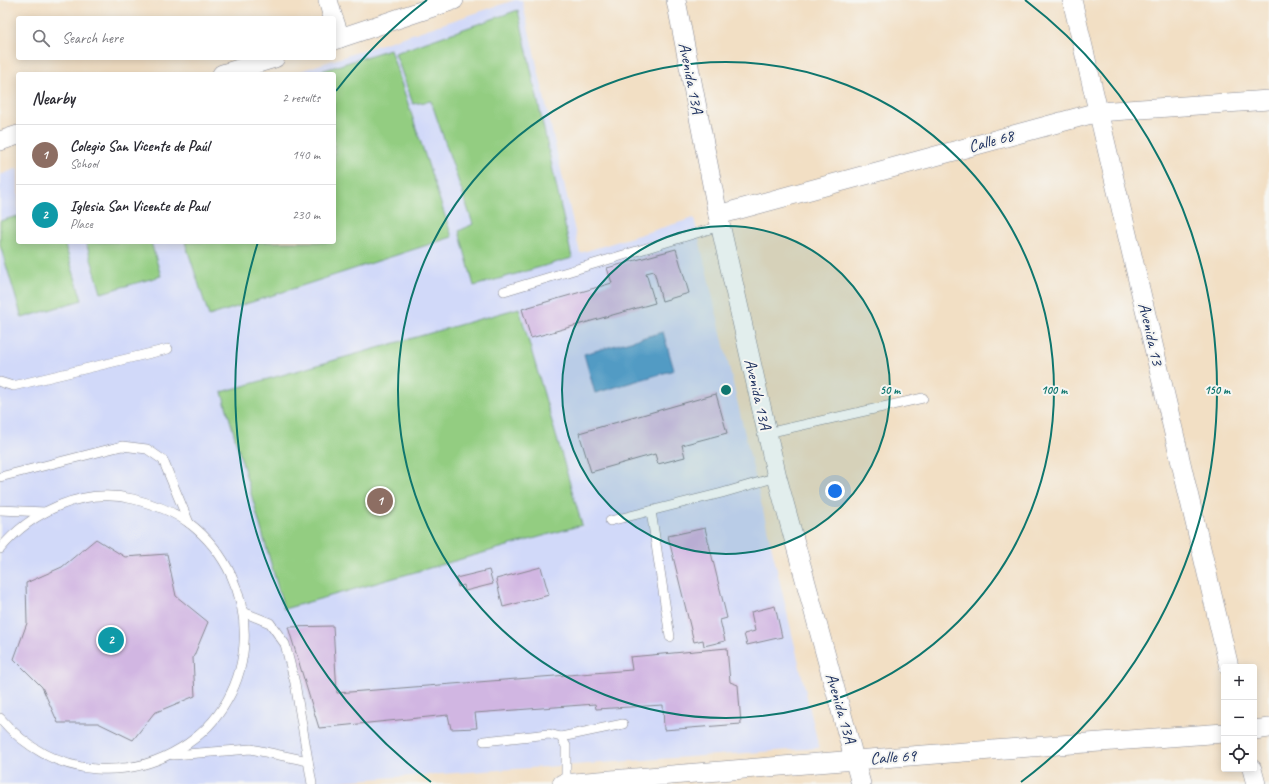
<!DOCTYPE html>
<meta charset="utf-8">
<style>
:root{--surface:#fff;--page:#f7f7f7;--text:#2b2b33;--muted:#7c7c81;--line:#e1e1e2;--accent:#2563eb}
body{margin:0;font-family:Caveat,sans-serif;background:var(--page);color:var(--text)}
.controls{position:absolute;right:12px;bottom:12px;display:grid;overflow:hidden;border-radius:4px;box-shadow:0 2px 10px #0003}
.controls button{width:36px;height:36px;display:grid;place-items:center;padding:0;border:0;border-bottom:1px solid var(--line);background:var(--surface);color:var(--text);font:20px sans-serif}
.you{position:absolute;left:835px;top:491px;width:14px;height:14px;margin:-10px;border:3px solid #fff;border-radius:50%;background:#1a73e8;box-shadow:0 0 0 6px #1a73e833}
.badge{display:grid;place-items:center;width:26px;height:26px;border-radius:50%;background:var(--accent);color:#fff;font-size:13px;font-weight:700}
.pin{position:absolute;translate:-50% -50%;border:2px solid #fff;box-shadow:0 1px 4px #0006}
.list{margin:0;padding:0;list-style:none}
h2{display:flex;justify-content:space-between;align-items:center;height:52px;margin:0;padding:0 16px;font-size:17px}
h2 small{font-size:13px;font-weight:400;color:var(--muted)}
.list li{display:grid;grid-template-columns:26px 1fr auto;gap:12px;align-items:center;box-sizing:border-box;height:60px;padding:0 16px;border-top:1px solid var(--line)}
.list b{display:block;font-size:15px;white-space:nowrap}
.list p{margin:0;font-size:13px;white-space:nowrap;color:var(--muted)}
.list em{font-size:13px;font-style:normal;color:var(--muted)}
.icon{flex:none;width:22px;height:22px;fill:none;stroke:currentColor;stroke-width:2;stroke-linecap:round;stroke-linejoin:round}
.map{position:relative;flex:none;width:1269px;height:784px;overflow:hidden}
.search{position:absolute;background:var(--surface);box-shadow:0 2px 10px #0003;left:16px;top:16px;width:320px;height:44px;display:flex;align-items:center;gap:10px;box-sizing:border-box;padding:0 14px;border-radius:4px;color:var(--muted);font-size:15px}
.panel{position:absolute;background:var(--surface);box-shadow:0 2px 10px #0003;left:16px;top:72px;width:320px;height:172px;border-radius:4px}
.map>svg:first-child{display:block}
.built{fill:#d1d9f9}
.green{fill:#93cd81;stroke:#577e70}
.water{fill:#5ba1d1;stroke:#3b6898}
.building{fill:#d1b6e2}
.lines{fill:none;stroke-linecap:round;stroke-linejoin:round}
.lane-casing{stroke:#868791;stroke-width:10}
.street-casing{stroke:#868791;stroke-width:20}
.lane{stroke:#fff;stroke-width:9}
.street{stroke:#fff;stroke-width:19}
.ring{fill:none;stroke:#0f766e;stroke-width:2}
.labels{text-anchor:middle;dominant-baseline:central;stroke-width:4;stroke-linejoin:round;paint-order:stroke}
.street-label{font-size:17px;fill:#1b2f5e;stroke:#f6f6f2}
.centre{fill:#0f766e;stroke:#f6f6f2;stroke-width:2}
.ring-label{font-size:12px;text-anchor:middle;font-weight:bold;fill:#0f766e;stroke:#f6f6f2;stroke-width:4;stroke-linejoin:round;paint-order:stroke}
</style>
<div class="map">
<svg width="1269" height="784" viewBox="0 0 1269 784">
<rect width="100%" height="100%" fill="#f6f6f2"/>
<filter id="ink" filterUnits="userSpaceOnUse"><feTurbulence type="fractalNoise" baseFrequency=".025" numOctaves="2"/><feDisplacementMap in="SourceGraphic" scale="8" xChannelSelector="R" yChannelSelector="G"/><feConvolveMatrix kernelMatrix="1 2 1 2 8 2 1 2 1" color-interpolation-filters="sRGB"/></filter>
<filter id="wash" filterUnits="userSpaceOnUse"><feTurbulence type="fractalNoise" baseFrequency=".012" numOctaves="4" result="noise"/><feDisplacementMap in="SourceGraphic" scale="16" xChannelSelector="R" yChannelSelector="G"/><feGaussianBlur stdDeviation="0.9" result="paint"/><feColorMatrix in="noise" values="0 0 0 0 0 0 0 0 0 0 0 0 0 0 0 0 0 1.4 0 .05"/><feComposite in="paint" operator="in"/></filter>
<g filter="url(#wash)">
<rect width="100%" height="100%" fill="#f2dfc4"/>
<path class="built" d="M515,0H522L580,253L694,218L819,748L296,784H0V175L18,168V242H334V74H291Z"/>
<g class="green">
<path d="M518,10L572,258L474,286L459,231L473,224L431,101L413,104L395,53Z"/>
<path d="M390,49L452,237L209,316L185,242H334V74H312Z"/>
<path d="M18,216V242H64L82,300L22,318L0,245V221Z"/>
<path d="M86,242H151L161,276L101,293Z"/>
<path d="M519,308L582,525L284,609L222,392Z"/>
</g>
<path class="water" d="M663,332L674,370L595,393L584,354Z"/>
<g id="blocks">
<g class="building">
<path d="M676,249L689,293L662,301L654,271L646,273L655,303L531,338L522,309L612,283L607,268Z"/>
<path d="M716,394L727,433L682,445L685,457L658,464L655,454L591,472L579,433Z"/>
<path d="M705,528L727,618L720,620L725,641L704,646L703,640L694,642L668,536Z"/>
<path d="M96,539L125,557L167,554L176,596L208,622L193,658L195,696L154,713L133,740L98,723H58L42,687L14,659L27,623L26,583L62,567Z"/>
<path d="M541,567L549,595L503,607L496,579Z"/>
<path d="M489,570L493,584L465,591L464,585L458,587L456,578Z"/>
<path d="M775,606L782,637L747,645L744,634L755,631L751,612Z"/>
<path d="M333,626L337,693L632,670L630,657L727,648L730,682L738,685L741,724L664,730L663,705L596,709L595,704L475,713L477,728L451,729L448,715L319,728L288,627Z"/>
</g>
</g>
</g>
<g filter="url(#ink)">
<use href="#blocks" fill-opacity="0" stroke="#868791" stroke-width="1"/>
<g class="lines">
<g class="lane-casing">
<g id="lane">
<path d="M504,291L720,226"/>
<path d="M0,382L13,386L168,349"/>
<path d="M767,433L923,398"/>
<path d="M0,477L122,446L147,449L163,460L189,523"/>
<path d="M0,510L45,512"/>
<path d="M651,511L670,637"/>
<path d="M610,521L722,493L777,477"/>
<path d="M0,549C32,511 83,487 133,499C153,504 173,511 189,523C265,581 263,698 181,748C155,764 126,771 96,769C58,766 25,747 0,718"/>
<path d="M243,612L270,623L285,644L295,683L312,784"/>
<path d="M561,737L623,724"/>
<path d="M484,741L549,734L561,737L566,746V784"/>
<path d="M173,755L251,749L308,761"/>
</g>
</g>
<g class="street-casing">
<g id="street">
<path d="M328,0L333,18"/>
<path d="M676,0L718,215L777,477L861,784"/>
<path d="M1072,0L1229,667"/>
<path d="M334,20L340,38"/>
<path d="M334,40L454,0"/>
<path d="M222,74L275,58"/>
<path d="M0,141L18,135"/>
<path d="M718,215L1098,112L1269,100"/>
<path d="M1254,730L1269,728"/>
<path d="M1252,769L1256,784"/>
<path d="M562,784L855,760L1224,733"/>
</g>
</g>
<use href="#lane" class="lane"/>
<use href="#street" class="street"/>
</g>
</g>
<circle cx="726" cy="390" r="164" fill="#0f766e" fill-opacity=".12"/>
<g class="ring">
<circle cx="726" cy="390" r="164"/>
<circle cx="726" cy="390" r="328"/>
<path d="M431 782A491 491 0 0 1 258 242M336 91A491 491 0 0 1 427 0M1025 0A491 491 0 0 1 1021 782"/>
</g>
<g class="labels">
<g class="street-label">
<text transform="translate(691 78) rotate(79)">Avenida 13A</text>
<text transform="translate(991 141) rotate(-15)">Calle 68</text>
<text transform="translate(1151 334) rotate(77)">Avenida 13</text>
<text transform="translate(758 394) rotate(77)">Avenida 13A</text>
<text transform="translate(841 708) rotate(74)">Avenida 13A</text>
<text transform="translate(893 757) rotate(-4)">Calle 69</text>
</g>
</g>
<circle cx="726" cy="390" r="6" class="centre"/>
<g class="ring-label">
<text x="890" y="394">50 m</text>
<text x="1054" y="394">100 m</text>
<text x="1217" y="394">150 m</text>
</g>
</svg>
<div class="controls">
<button>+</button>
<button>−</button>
<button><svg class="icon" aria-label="locate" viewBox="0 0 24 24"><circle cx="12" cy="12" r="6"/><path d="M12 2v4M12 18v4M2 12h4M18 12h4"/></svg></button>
</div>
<div class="you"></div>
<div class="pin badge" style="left:380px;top:501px;background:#8d6e63">1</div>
<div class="pin badge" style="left:111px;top:640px;background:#0f9aa8">2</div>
<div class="search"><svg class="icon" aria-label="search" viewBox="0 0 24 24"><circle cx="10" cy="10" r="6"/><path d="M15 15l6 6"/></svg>Search here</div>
<section class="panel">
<h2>Nearby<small>2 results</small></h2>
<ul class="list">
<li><span class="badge" style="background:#8d6e63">1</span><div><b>Colegio San Vicente de Paúl</b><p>School</p></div><em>140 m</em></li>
<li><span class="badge" style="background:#0f9aa8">2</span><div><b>Iglesia San Vicente de Paul</b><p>Place</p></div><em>230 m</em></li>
</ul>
</section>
</div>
